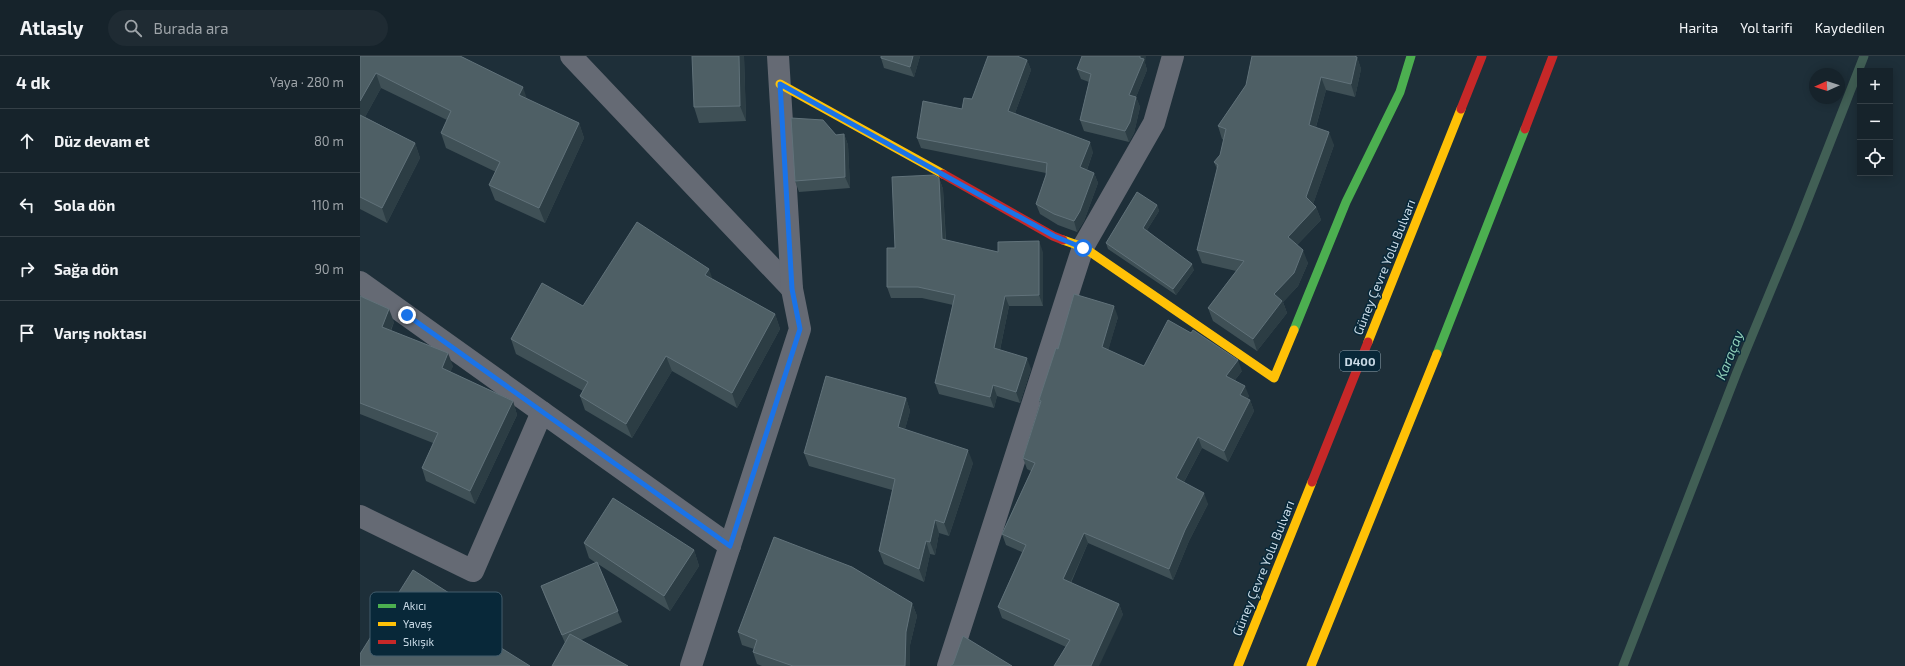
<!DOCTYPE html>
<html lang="tr">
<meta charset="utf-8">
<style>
:root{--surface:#16232b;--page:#1f2b33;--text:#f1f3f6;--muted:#9ea4a9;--line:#354047}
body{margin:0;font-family:"Exo 2",sans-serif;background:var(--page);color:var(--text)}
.controls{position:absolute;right:12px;top:12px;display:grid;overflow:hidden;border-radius:0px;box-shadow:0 2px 10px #0003}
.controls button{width:36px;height:36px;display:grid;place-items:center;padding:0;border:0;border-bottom:1px solid var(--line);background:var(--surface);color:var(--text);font:20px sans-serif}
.compass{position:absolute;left:1449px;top:12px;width:36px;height:36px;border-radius:50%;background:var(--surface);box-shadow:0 2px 10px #0003;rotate:267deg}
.stop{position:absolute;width:12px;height:12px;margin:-9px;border:3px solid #1a73e8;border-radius:50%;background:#fff}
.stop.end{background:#1a73e8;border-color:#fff;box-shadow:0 1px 4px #0008}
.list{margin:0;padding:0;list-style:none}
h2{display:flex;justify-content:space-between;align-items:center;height:52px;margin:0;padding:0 16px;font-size:17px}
h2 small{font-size:13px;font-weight:400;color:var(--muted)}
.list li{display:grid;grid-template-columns:26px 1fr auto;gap:12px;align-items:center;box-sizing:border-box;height:64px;padding:0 16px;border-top:1px solid var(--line)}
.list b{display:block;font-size:15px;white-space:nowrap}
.list em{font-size:13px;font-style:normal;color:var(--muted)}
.icon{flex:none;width:22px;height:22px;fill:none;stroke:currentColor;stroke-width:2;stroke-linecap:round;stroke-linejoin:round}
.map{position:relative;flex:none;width:1545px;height:610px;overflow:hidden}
header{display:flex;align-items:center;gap:24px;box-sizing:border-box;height:56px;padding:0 20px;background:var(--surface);border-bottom:1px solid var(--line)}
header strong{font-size:19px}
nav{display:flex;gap:22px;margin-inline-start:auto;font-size:14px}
.search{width:280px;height:36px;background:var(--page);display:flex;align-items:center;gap:10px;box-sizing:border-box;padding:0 14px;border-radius:22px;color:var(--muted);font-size:15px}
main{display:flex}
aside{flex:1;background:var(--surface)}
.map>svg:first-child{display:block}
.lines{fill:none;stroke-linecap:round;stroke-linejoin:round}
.stream{stroke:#415f55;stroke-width:9}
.street{stroke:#656a74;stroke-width:22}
.fast{stroke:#4caf50;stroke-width:9}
.slow{stroke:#ffc107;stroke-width:9}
.jam{stroke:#c62828;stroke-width:9}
.wall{fill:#3f5056}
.shaded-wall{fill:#2c3d44}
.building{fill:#4e5f65;stroke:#61727a}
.route{stroke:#1a73e8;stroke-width:5}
.labels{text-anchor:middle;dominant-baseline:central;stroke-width:3;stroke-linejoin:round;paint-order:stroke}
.shield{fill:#082839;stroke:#8fa5b2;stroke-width:1}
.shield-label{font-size:12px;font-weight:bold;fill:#c9dae6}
.street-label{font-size:13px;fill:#c9dae6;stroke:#082839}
.water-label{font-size:14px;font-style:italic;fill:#91cfb8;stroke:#082839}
.key{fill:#082839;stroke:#425d6d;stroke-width:1}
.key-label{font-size:11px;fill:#c9dae6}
</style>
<header>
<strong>Atlasly</strong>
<div class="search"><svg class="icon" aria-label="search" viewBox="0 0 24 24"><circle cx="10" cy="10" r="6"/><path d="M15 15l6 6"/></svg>Burada ara</div>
<nav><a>Harita</a><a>Yol tarifi</a><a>Kaydedilen</a></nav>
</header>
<main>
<aside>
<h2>4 dk<small>Yaya · 280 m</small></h2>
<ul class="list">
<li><svg class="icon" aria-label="ahead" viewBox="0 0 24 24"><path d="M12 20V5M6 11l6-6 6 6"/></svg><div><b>Düz devam et</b></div><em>80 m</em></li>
<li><svg class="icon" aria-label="left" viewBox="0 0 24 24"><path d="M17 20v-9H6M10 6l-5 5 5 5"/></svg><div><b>Sola dön</b></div><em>110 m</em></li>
<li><svg class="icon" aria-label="right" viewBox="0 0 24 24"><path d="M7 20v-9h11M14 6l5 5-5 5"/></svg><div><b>Sağa dön</b></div><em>90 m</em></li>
<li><svg class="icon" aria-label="arrive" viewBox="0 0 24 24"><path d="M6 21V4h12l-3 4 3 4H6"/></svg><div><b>Varış noktası</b></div></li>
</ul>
</aside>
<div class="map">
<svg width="1545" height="610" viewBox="0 0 1545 610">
<rect width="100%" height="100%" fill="#1e2f39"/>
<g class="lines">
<path class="stream" d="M1263,610L1377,316L1437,171L1504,0"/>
<g class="street">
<path d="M211,0L432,233"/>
<path d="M0,226L182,356"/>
<path d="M0,460L113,515L182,356L370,490"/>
<path d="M331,610L440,273L432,233L418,0"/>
<path d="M588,610L723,191L794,67L813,0"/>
</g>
<g class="fast">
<path d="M934,274L986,146L1040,36L1051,0"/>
<path d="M1077,298L1165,73"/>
</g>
<g class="slow">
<path d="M420,28L583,118"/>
<path d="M703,184L723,191L914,322L934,274"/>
<path d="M1008,286L1101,53"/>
<path d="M878,610L952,426"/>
<path d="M951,610L1077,298"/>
</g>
<g class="jam">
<path d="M1101,53L1122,0"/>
<path d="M1165,73L1193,0"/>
<path d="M583,118L693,180L703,184"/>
<path d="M952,426L1008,286"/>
</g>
</g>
<g class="wall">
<path d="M0,0L103,1L167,43L219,67L224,82L185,167L135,144L129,129L136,116L86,92L81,77L87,64L21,32L5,61L55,87L60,102L27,167L0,153Z"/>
<path d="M384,0L386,65L339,67L334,51Z"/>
<path d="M560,0L554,21L524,12L521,2Z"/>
<path d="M997,1L1001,13L995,41L966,34L956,71L974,89L953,148L956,151L961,164L937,189L948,207L938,230L923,246L927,257L897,295L853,265L848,252L876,215L842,207L837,194L857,113L854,106L860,99L864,84L862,83L858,70L886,29Z"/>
<path d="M667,4L671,14L655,57L733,96L727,114L734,117L738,127L724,165L717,176L698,169L680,158L676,148L686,119V117L561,92L557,82L602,53L612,43Z"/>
<path d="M785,7L787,14L776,41L780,51L774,77L769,86L724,75L720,64L729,26L721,23L717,13Z"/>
<path d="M484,78L488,89L490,132L439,136L435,125L476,79Z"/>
<path d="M579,122L583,133L586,184L638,196H683V250H649L640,294L671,313L660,347L637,340L634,352L579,338L575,327L593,249L562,242H531L527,231L535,192Z"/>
<path d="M797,149L799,155L787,174L834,214L816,239L748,193L746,187Z"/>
<path d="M353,223L415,258L420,273L377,352L312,315L272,382L225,354L220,340L223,335L156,298L151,283L223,250Z"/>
<path d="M0,240L34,266L31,275L93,310L90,316L153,345L157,359L115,448L66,425L62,412L73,387L0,358Z"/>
<path d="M758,261L748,294L784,310L882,315L875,324L889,340L887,343L890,344L894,355L868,406L842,392L824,426L848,448L829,485L813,524L728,487L711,527L759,548L763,559L706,591L642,562L638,551L662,496L646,489L642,478L671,415L667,413L663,402L680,347L679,344L698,293Z"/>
<path d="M546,342L550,355L545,373L613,407L589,480L579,477L575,499L570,498L564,526L524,508L519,495L532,434L449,410L444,397Z"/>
<path d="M224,487L334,494L339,510L310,555L238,508L262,566L221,584L205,587L185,541L181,530L236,507L229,502Z"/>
<path d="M552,547L557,560L550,589V610H402L397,608L393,596L394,593L382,589L378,576Z"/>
</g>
<g class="shaded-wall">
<path d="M379,0H384L386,65L380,50Z"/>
<path d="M553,0H560L554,21L550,11Z"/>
<path d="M780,0H786L785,7L787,14L776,41L780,51L774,77L769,86L765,75L769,39Z"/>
<path d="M997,1L1001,13L995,41L991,28Z"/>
<path d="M667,4L671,14L652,65L648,55Z"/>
<path d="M16,17L21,32L0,70V45Z"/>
<path d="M961,21L966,34L953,81L949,69Z"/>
<path d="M163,31L168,46L159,39Z"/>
<path d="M219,67L224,82L185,167L179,152Z"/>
<path d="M969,76L974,89L951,154L946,141Z"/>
<path d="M484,78L488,89L490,132L485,121Z"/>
<path d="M730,86L733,96L724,122L720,111Z"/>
<path d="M55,87L60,102L27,167L22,152Z"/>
<path d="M734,117L738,127L724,165L717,176L714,165Z"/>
<path d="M579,122L583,133L586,194L582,183Z"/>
<path d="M797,149L799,155L785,177L783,172Z"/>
<path d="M956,151L961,164L933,193L928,181Z"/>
<path d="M679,185L683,196V250L679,239Z"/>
<path d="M943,194L948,207L938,230L923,246L927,257L897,295L893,283L914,238Z"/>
<path d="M832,208L834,214L816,239L813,233Z"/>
<path d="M349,213L354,227L345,219Z"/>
<path d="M645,240L649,250L638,303L634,292Z"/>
<path d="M754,250L758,261L746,302L742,291Z"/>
<path d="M29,253L34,266L26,284L22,271Z"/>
<path d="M415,258L420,273L377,352L372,337Z"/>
<path d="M88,297L93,310L87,325L82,312Z"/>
<path d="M306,300L312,315L272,382L266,368Z"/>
<path d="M667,302L671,313L660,347L656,336Z"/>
<path d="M878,304L882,315L870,330L866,320Z"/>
<path d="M633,329L637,340L634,352L630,341Z"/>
<path d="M885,330L889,340L884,350L880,339Z"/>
<path d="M546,342L550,355L542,384L538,371Z"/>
<path d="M890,344L894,355L868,406L864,395Z"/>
<path d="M153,345L157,359L115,448L110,435Z"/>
<path d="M838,381L842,392L820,433L816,422Z"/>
<path d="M608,394L613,407L589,480L584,467Z"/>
<path d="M844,437L848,448L829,485L813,524L809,513L825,474Z"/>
<path d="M575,464L579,477L575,499L570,486Z"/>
<path d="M724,477L728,487L707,534L703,523Z"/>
<path d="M566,485L570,498L564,526L559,513Z"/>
<path d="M334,494L339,510L310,555L304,540Z"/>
<path d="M100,544L105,558L95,574L90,560Z"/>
<path d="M552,547L557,560L550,589V610H545L546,576Z"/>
<path d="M759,548L763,559L739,610H731Z"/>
</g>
<g class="building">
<path d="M0,0H100L163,31L159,39L219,67L179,152L129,129L140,106L81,77L91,55L16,17L0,45Z"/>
<path d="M332,0H379L380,50L334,51Z"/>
<path d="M521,0H553L550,11L521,2Z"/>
<path d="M628,0H657L667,4L648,55L730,86L720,111L734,117L720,155L714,165L694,158L676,148L686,119L687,107L557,82L563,45L602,53L604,42L612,43Z"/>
<path d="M722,0H780V2L784,3L769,39L776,41L770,66L765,75L720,64L731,18L717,13Z"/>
<path d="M892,0H994L997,1L991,28L961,21L949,69L969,76L946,141L956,151L928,181L943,194L934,217L914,238L922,245L893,283L848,252L884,205L837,194L858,109L854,106L860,99L866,73L858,70L886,29Z"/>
<path d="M0,59L55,87L22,152L0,141Z"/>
<path d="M431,62L463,64L476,79L484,78L485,121L435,125Z"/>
<path d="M574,119L579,122L582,183L638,196V186L679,185V239L645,240L634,292L667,302L656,336L633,329L630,341L575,327L595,239L558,231H527V192H535L532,121Z"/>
<path d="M777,136L797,149L783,172L832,208L813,233L746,187Z"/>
<path d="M277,166L349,213L345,219L415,258L372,337L306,300L266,368L220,340L228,326L151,283L182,227L223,250Z"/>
<path d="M714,238L754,250L742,291L784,310L808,264L831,277L833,274L878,304L866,320L885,330L880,339L890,344L864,395L838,381L816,422L844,437L825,474L809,513L724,477L703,523L759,548L731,610H694L710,584L638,551L666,489L642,478L675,407L663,402L681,345L679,344L696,292L698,293Z"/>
<path d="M0,240L29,253L22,271L88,297L82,312L153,345L110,435L62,412L78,377L0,347Z"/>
<path d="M466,320L546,342L538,371L608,394L584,467L575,464L570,486L566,485L559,513L519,495L535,423L444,397Z"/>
<path d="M253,442L334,494L304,540L224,487Z"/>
<path d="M414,481L492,511L552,547L546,576L545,610H433L393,596L397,584L378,576Z"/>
<path d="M237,506L258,555L202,579L181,530Z"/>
<path d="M53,514L100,544L90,560L170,610H0V598Z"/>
<path d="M210,578L268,610H192Z"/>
<path d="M603,580L652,610H590L593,608Z"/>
</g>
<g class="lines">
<path class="route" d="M47,259L370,490L440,273L432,233L420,28L694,180L723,192"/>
</g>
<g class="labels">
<rect class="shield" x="980" y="295" width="40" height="20" rx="3"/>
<g class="shield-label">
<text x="1000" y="305">D400</text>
</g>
<g class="street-label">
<text transform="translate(1024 211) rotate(-68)">Güney Çevre Yolu Bulvarı</text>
<text transform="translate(903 512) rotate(-68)">Güney Çevre Yolu Bulvarı</text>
</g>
<g class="water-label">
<text transform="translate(1369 299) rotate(-68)">Karaçay</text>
</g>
</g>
<rect x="10" y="536" width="132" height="64" rx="6" class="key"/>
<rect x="18" y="548" width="18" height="4" fill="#4caf50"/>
<rect x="18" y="566" width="18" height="4" fill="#ffc107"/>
<rect x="18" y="584" width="18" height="4" fill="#c62828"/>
<g class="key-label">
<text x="43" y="554">Akıcı</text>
<text x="43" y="572">Yavaş</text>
<text x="43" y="590">Sıkışık</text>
</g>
</svg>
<div class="controls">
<button>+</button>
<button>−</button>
<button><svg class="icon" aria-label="locate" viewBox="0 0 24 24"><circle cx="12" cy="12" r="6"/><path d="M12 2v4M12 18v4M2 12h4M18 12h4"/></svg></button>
</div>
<svg class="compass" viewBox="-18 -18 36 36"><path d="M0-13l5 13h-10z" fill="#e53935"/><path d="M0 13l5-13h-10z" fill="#9ea4a9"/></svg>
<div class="stop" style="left:723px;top:192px"></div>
<div class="stop end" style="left:47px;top:259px"></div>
</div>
</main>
